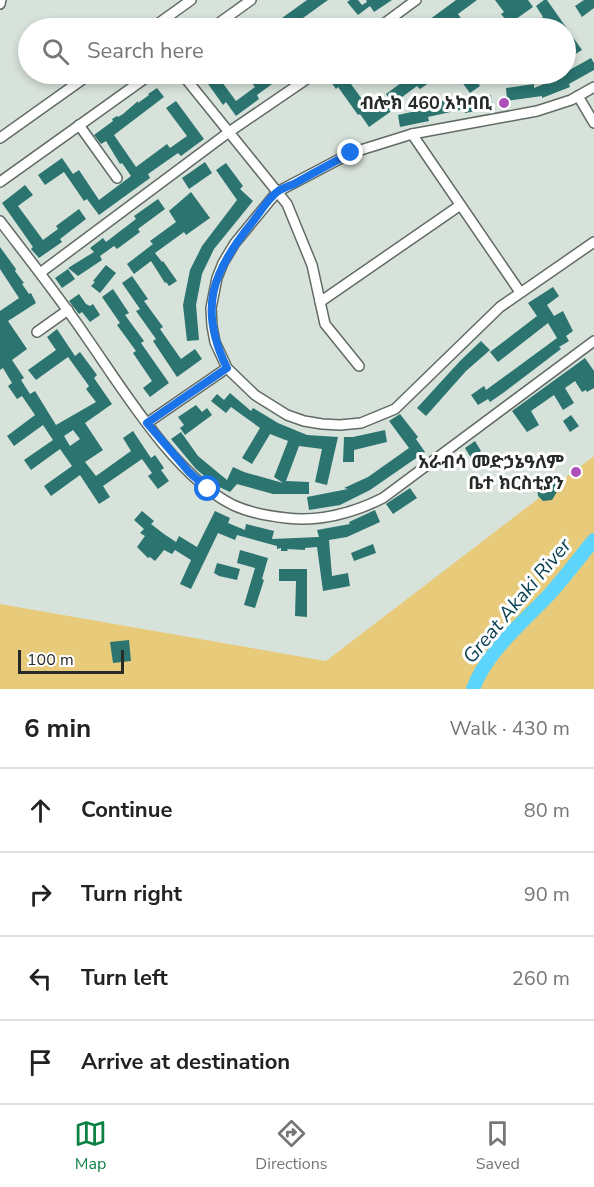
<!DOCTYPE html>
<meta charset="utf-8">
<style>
:root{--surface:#fff;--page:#f6f6f6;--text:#222;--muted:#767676;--line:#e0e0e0;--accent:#0b8043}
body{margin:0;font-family:"Nunito Sans","Noto Sans Ethiopic",sans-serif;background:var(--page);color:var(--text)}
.scale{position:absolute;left:18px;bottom:15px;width:106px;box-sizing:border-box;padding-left:6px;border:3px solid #272b28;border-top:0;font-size:16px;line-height:21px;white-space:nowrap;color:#272b28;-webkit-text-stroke:4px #fff;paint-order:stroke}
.stop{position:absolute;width:18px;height:18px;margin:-14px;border:4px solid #1a73e8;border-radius:50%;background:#fff}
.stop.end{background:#1a73e8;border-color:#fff;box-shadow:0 2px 6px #0008}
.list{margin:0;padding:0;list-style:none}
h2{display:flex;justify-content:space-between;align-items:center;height:78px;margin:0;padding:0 24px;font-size:26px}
h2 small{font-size:20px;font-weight:400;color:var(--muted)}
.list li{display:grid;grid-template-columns:39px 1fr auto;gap:18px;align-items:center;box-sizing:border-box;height:84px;padding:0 24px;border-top:2px solid var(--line)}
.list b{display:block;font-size:22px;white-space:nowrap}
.list em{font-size:20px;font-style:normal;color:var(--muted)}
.icon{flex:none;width:33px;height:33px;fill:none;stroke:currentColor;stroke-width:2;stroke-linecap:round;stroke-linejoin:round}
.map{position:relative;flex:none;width:594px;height:689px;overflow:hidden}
.search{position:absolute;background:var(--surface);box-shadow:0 3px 9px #0003;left:18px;right:18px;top:18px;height:66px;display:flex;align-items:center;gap:15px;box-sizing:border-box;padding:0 21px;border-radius:33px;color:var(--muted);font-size:22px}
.sheet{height:414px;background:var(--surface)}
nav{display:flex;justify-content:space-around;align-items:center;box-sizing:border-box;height:84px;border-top:2px solid var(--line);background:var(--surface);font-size:16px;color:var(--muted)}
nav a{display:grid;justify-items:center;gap:3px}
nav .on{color:var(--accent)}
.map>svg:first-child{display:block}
.green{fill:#e8cb7a}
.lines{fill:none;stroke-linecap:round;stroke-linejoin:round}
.river{stroke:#5dd4fc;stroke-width:14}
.building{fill:#2b7470;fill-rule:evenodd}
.minor-casing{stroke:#616b64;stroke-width:12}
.minor{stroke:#fff;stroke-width:9}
.route{stroke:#1a73e8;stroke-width:8}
.poi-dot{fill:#ad4fb8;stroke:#fff;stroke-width:2}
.labels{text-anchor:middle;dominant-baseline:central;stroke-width:6;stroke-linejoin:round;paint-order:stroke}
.poi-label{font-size:18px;font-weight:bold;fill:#272b28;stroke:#fff;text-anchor:end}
.water-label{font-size:20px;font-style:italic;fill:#083f50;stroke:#fff}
</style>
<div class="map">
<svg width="594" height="689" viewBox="0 0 594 689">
<rect width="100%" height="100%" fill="#d7e2da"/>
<path class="green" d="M594,456V689H0V604L326,661Z"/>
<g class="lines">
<path class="river" d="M473,689C486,653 520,625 546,598C563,580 578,559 594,540"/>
</g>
<g class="building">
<path d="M307,0H328L289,28H268Z"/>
<path d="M350,0H358L362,5L367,2L366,0H392L374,12L370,6L358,15L347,2Z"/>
<path d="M456,0H477L458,14L468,28H457L451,19L439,28H418Z"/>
<path d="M495,0H528L533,7L509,24L501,14L504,12Z"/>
<path d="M544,0H547L582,50L572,56L566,47V28H526L543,17L536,6Z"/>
<path d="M584,0H594V8L582,17L575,6Z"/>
<path d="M591,58L594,63V70L569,84L570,87L542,98V96L507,101L506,88L534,84V88L566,75V72Z"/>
<path d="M201,74H216L236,101L255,87L252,83L266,74H286L257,95L259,99L236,116L226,102L223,105Z"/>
<path d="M330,74H357L348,80L370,110L388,97L386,94L409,77L412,80L420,74H442L420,89L417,86L390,106L393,110L369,127L360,114L358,115L338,87L336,89L331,82L335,79Z"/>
<path d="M456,74H472L480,86L470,93Z"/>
<path d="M157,88L164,97L114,135L136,167L167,144L170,148L187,136L166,108L176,101L204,139L181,156L178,153L148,174L150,178L99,215L87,199L84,201L64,172L45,185L38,175L62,158L73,174L79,170L99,200L131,176L122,163L120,164L106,141L101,144L94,135L113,121L112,119L117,116L118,117L123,114L138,101V103L149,95L148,94Z"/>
<path d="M491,95L493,108L465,113L464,109L428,117L429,121L400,127L398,115L430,108L429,104L465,96L458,102Z"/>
<path d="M205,162L212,173L189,189L182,178Z"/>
<path d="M226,163L243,186L240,189L253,201L214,249L202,274L196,305L199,340L187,341L183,305L190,270L202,246L237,200L216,170Z"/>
<path d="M25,185L33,195L18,206L43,240L58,229L56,226L79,209L86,219L60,239L62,242L39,258L31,249L33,247L2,203Z"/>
<path d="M191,192L210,218L186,235L184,232L155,253L162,262L163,261L177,281L169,286L166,282L165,283L151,261L134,274L127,264L153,244L150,241L176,222L169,211Z"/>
<path d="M158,199L165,209L138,229L140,232L117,249L114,246L100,256L102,260L78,276L68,268L94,252L90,248L103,238L106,242L136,219L134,216Z"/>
<path d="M0,247L16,269L15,271L24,283L22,284L29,294L31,293L36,303L8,321L27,349L12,360L24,378L21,380L30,394L35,391L56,425L96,402L86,389L89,386L68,357L36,380L28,370L56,350L47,337L57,329L75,356L80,352L97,375L94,378L112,404L85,423L103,450L85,462L96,476L131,451L123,438L133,431L151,458L155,455L164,468L161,470L169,481L158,489L148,476L152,473L142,459L103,486L110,497L99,504L80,475L51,496L44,486L72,466L60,449L31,470L24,460L53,440L43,425L14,446L7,436L35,415L22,396L17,399L8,386L12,383L3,368L0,370V311L19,298L0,269ZM73,430L80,439L70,446L64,436Z"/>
<path d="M106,265L116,273L100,293L91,286L95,282L93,281Z"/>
<path d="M68,269L75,279L62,288L55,278Z"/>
<path d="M132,276L148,299L144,301L163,327L160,329L181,359L195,349L202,359L177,377L153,341L156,339L136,311L140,309L122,283Z"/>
<path d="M553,287L559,296L547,305L554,316L563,311L573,331L566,336L569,341L559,347L561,349L503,393L490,402L488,399L478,405L471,395L484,386L486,390L557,338L548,323L498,362L490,352L537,316L528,303Z"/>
<path d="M113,289L129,313L125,315L144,341L141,343L169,383L150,397L143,388L152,381L133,353L136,351L117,325L120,323L102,297Z"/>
<path d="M79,294L86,304L90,306L93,304L100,315L90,322L82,312L79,314L69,301Z"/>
<path d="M481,341L490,350L466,371L426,416L417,408L460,361Z"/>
<path d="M585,358L594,371V388L587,392L586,390L582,392L575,381L565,388L574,403L563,410L554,395L531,411L539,425L527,432L512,411Z"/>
<path d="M230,393L251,411L253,408L278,423L307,435L338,437L327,485L315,482L322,449L299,446L286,481L309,482V494H273L237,484L230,492L215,485L196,469L171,439L181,432L198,456L227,480L233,467L244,472L283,483L274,477L288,441L270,434L252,464L242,458L260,428L231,407L226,413L211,401L217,394L224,400Z"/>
<path d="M196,405L202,412L207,408L212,415L185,435L180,428L184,425L178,417Z"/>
<path d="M400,414L418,437L416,439L425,452L370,490L340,505L309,510L307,497L348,489L344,488L368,477L409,448L389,421Z"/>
<path d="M571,415L579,426L570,432L563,421Z"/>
<path d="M385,430L387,442L354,450V462H343L344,437H353Z"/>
<path d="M475,441L481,451L471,458L465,448Z"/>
<path d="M551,476L557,480L558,490L552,500L543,501L538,496L537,488L542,479Z"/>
<path d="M410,488L417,498L393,514L386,504Z"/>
<path d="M375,510L380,522L347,537L329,540L332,576L348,573L350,586L323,591L317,547L305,548V550L287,549L288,551H281V548L277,549V546L237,535L235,540L218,533L191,589L180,584L191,560L175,550L172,554L164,550L155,561L150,557L148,558L137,547L145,536L140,533L144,529L134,520L142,511L154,521L151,524L164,534L176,542L179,536L197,547L215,511L230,518L228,523L245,530L246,524L274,531L272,539L319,537L317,530L350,524L349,522Z"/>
<path d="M373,544L376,553L354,561L351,553Z"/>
<path d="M240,550L268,558L262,579L264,580L255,608L244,605L255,568L237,563Z"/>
<path d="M217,563L240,569L237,580L219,576L214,573Z"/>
<path d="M279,569H307V617L295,616L296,581H279Z"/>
<path d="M129,640L131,661L113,663L110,642Z"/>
</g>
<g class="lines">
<g class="minor-casing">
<g id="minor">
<path d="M0,4L1,0"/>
<path d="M152,28L191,0"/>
<path d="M212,28L251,0"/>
<path d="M378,28L416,0"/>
<path d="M182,74L287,204L312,265L325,324L359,366"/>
<path d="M594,87L571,100L537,111L412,134L351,153L277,192L235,243L223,263L217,278L211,308L212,326L215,342L227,368L255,395L287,415L304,421L322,424L340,425L361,423L395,409L500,307L594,242"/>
<path d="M578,96L594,123"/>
<path d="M79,125L117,178"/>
<path d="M412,134L520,292"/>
<path d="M0,138L90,74"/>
<path d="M0,182L151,74"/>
<path d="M0,221C29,259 60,298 87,338C124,391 175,476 233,505C250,513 268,516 286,518C320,522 353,513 383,498L594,341"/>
<path d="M40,273L229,132L314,74"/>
<path d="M320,302L459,206"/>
<path d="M37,332L68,310"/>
<path d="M147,423L227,368"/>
</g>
</g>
<use href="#minor" class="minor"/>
</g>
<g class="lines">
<path class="route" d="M208,489L189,472L147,423L227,368C198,309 212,272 251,224C259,214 267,200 277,192C282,188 289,186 294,184C313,173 332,163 351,153"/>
</g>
<g class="poi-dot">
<circle cx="504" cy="103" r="6"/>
<circle cx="576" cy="472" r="6"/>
</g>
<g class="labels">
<g class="poi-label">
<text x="492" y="103">ብሎክ 460 አካባቢ</text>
<text x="564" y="462">አራብሳ መድኃኔዓለም<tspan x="564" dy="21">ቤተ ክርስቲያን</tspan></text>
</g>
<g class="water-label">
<text transform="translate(517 601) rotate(-50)">Great Akaki River</text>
</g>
</g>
</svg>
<div class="scale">100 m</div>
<div class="stop" style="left:208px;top:489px"></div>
<div class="stop end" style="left:351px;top:153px"></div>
<div class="search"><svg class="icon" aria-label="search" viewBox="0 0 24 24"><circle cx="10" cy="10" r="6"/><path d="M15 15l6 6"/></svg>Search here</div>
</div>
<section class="sheet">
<h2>6 min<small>Walk · 430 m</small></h2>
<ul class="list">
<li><svg class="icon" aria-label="ahead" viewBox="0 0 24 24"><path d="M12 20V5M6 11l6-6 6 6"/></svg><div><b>Continue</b></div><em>80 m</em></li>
<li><svg class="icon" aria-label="right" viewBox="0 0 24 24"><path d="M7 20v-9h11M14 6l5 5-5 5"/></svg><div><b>Turn right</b></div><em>90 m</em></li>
<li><svg class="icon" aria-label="left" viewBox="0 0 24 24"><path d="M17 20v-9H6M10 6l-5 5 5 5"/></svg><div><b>Turn left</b></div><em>260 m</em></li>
<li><svg class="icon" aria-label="arrive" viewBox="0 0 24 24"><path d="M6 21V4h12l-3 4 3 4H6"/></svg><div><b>Arrive at destination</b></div></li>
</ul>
</section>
<nav>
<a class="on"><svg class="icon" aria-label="map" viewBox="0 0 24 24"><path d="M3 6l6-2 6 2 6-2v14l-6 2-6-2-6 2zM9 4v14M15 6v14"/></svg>Map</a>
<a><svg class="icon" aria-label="directions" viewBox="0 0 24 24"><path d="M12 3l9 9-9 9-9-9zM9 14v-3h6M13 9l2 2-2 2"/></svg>Directions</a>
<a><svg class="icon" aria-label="saved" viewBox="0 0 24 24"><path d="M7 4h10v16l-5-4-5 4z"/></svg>Saved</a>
</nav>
